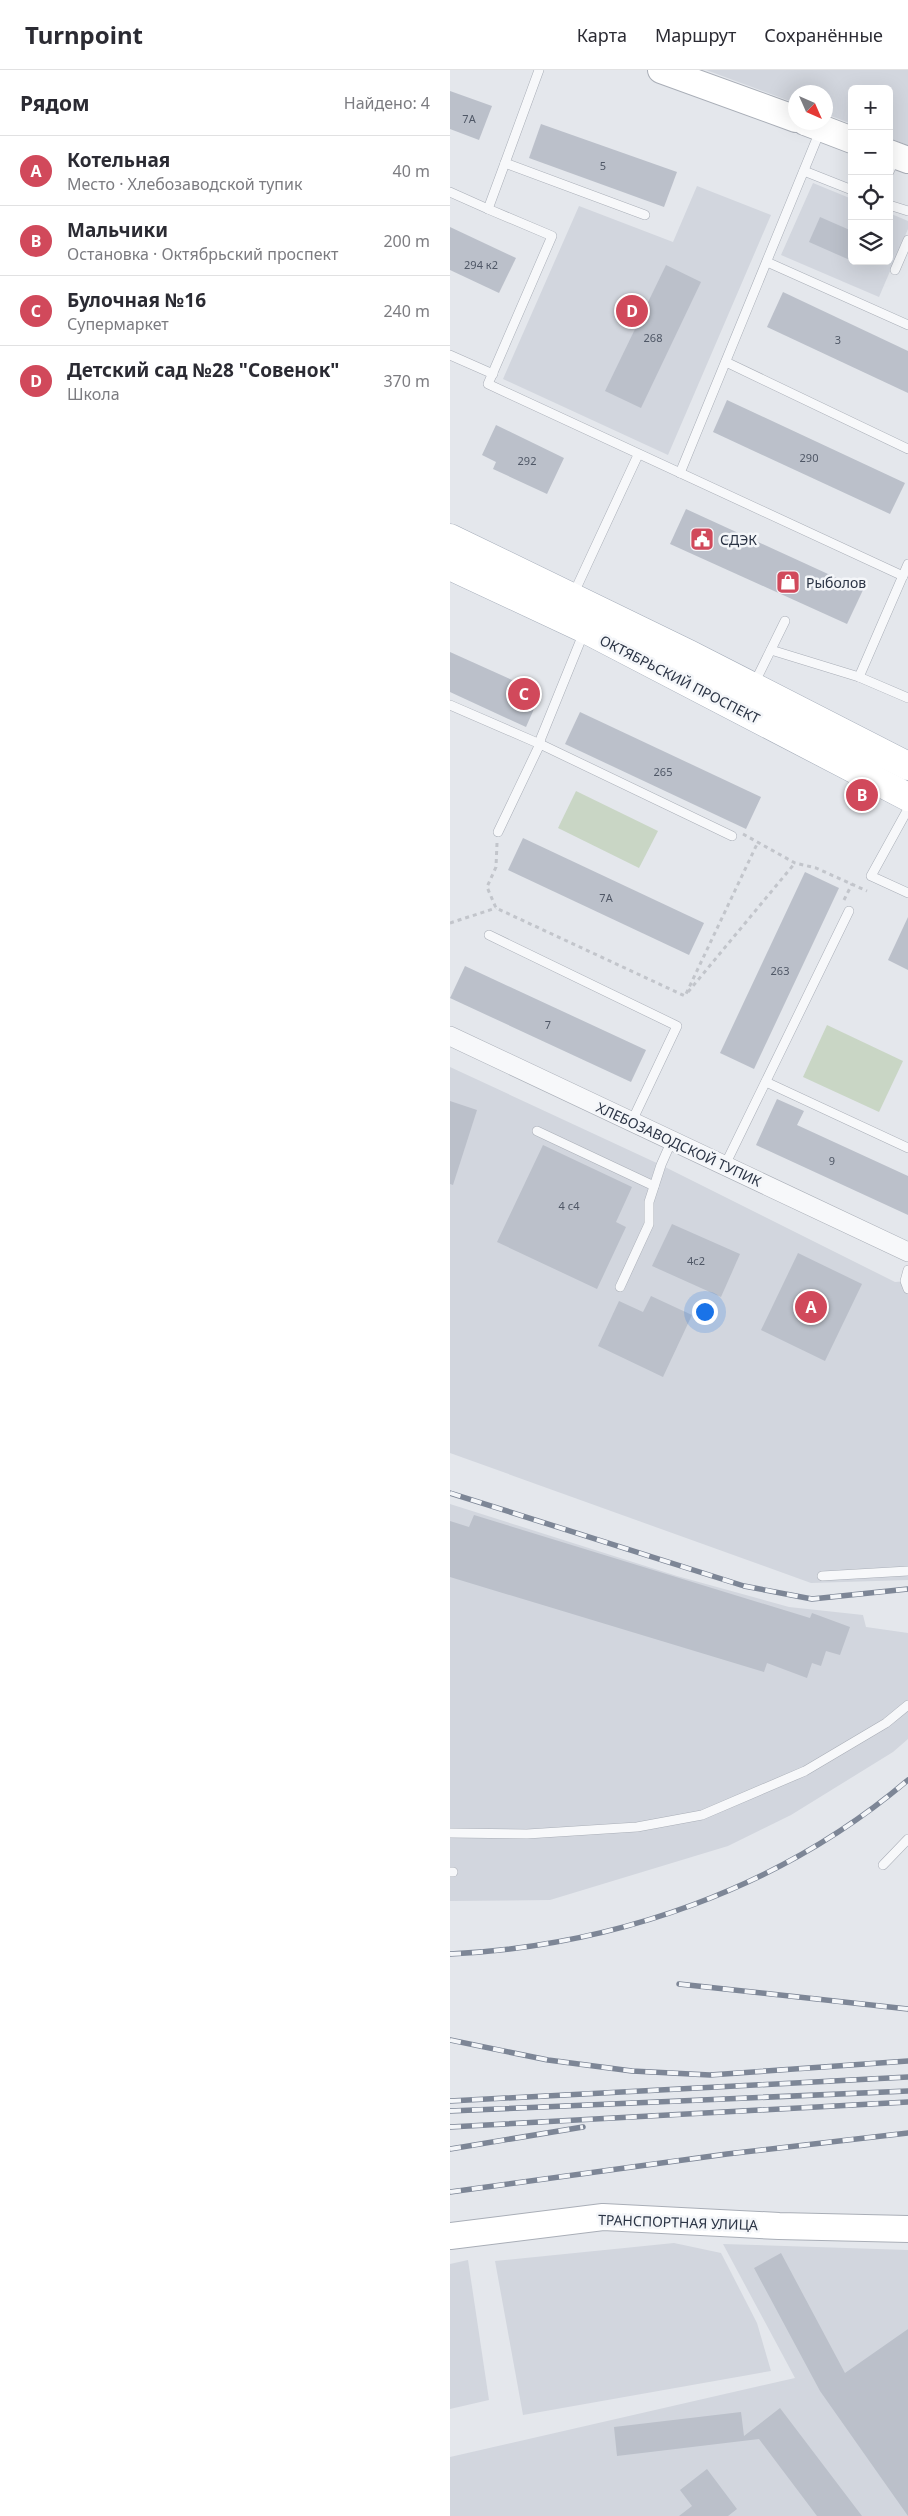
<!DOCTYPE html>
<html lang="ru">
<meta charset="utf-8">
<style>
:root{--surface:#fff;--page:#f2f2f3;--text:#2b2b33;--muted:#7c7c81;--line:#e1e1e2;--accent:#d1495b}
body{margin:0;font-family:"Noto Sans",sans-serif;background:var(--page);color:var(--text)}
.controls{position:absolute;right:15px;top:15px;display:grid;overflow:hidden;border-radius:8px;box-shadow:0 5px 20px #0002}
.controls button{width:45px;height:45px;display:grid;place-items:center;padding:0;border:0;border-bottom:1px solid var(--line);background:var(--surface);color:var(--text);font:25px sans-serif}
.compass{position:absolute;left:338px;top:15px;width:45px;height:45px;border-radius:50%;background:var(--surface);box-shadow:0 5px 20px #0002;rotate:135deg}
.you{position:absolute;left:254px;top:1241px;width:18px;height:18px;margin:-12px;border:4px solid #fff;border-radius:50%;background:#1a73e8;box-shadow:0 0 0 8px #1a73e833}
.badge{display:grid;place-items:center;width:32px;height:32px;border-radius:50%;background:var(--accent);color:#fff;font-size:16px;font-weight:700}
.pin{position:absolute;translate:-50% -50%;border:2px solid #fff;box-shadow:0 1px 5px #0006}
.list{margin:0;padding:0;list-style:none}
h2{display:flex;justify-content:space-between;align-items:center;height:65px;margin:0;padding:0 20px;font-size:21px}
h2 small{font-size:16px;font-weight:400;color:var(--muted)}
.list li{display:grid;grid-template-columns:32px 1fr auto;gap:15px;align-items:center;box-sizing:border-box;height:70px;padding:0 20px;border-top:1px solid var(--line)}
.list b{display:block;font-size:19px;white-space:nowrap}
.list p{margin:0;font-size:16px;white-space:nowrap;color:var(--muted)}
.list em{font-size:16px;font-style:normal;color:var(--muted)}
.icon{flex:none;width:28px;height:28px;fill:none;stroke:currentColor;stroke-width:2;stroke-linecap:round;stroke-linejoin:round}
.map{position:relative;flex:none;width:458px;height:2446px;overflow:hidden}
header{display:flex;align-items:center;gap:30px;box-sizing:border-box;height:70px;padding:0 25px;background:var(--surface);border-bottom:1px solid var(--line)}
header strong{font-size:24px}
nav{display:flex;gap:28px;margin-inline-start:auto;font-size:18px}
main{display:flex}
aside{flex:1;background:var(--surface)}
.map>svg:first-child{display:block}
.built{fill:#d2d6de}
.green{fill:#c9d6c5}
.building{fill:#bbc0ca}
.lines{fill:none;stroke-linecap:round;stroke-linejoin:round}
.lane-casing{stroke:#a9aeb7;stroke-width:10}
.street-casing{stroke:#a9aeb7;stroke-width:20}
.secondary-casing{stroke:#a9aeb7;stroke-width:28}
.primary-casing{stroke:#a3abb8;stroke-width:29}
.path{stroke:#c2c5cb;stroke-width:3;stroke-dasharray:4 4;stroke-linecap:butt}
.lane{stroke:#f7f8fa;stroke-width:9}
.street{stroke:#f7f8fa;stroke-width:19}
.secondary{stroke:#fff;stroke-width:26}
.primary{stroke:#fff;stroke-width:28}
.rail-casing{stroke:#7d8696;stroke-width:5.5}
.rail{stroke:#f4f6f9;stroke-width:4;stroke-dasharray:11;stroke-linecap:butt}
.labels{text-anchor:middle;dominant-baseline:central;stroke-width:5;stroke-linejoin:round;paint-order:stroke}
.number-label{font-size:11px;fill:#4f5766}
.poi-label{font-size:14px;fill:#2b3445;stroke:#f4f6f9;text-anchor:start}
.street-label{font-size:14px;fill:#2b3445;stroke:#f4f6f9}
</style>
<header>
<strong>Turnpoint</strong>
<nav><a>Карта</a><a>Маршрут</a><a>Сохранённые</a></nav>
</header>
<main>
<aside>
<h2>Рядом<small>Найдено: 4</small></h2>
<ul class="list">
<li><span class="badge">A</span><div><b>Котельная</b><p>Место · Хлебозаводской тупик</p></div><em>40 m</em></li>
<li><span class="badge">B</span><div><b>Мальчики</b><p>Остановка · Октябрьский проспект</p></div><em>200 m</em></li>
<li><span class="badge">C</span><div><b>Булочная №16</b><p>Супермаркет</p></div><em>240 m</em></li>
<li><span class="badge">D</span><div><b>Детский сад №28 &quot;Совенок&quot;</b><p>Школа</p></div><em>370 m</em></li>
</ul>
</aside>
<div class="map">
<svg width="458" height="2446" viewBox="0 0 458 2446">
<rect width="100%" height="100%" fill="#e4e7ec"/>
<g class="built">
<path d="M256,0H458V75L439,68V19H402V54L376,44V22H346L345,33Z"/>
<path d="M363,113L402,129V191H439V143L458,151V159L429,227L331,185Z"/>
<path d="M247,116L321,145L218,385L53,309L129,136L223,172Z"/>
<path d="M0,997L211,1095L445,1212L458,1211V1510L361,1513L0,1383Z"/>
<path d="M0,1434L227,1506L339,1537L413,1545L416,1557L458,1563V1669L443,1682L341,1745L278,1776L100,1830L0,1831Z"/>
<path d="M224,2173L271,2183L307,2253L321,2301L73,2345L45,2191Z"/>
<path d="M273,2174L458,2180V2446H0V2387L345,2308Z"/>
<path d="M18,2190L39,2330L0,2339V2194Z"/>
</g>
<g class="green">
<path d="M126,721L208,761L189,798L108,758Z"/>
<path d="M377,955L453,991L429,1042L353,1007Z"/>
</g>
<g class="building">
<path d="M0,21L42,36L29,70L0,59Z"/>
<path d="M91,54L227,102L214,137L79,88Z"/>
<path d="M370,147L402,161V191L359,172Z"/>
<path d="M0,157L66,188L49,223L0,200Z"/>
<path d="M216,195L251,212L191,338L155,321Z"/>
<path d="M333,222L458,281V323L317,257Z"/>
<path d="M277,330L455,413L440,444L263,362Z"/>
<path d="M46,355L114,388L97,424L43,399L46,392L32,385Z"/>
<path d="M236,439L413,520L397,554L220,474Z"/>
<path d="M0,582L91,623L76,657L0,622Z"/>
<path d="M130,642L311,727L296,759L115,674Z"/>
<path d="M73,768L254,853L239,885L58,800Z"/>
<path d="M355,802L389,818L304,999L270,983Z"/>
<path d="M458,847V900L438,890Z"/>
<path d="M15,896L196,980L181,1012L0,928Z"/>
<path d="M327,1029L354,1041L347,1055L458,1106V1145L306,1075Z"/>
<path d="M0,1031L27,1040L3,1115L0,1114Z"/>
<path d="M93,1075L182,1117L166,1152L176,1157L147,1219L47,1172Z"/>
<path d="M222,1154L290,1184L271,1227L202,1196Z"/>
<path d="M348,1183L412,1214L375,1291L311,1260Z"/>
<path d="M201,1226L242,1245L213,1307L148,1276L169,1231L193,1242Z"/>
<path d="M24,1445L360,1548L362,1543L400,1557L390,1585L376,1581L371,1596L362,1593L357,1608L317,1593L314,1602L0,1507V1451L19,1457Z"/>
<path d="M331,2183L395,2303L458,2259V2446L370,2321L304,2198Z"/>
<path d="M330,2338L412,2446H367L309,2369L167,2386L164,2357L291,2342L294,2366Z"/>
<path d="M257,2399L287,2439L278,2446H229L242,2436L230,2420Z"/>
</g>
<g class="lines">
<g class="lane-casing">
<g id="lane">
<path d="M89,0L55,93L195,145"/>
<path d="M354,101L402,120"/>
<path d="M439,102L445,88"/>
<path d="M0,122L38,139L55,93"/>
<path d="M439,135L458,141"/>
<path d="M38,139L102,166L38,314L453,506"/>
<path d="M317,192L458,255"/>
<path d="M445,200L458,170"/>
<path d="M0,285L43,304"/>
<path d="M276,292L458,379"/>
<path d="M230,403L370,61"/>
<path d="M123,525L188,385"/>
<path d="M321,580L409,607L458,628"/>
<path d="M409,607L458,494"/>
<path d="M304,614L335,551"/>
<path d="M0,635L90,674L91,668L134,562"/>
<path d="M458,739L421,806L458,823"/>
<path d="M48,762L90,674L282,766"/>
<path d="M39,865L227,956L182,1051"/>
<path d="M316,1012L458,1078"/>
<path d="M87,1061L204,1116"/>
<path d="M275,1095L399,841"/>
<path d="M458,1200L455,1211L458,1219"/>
<path d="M170,1217L199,1154V1132L211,1095L222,1070"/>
<path d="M372,1506L458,1501"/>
<path d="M0,1763L77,1764L187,1757L252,1745L355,1701L436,1653L458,1635"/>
<path d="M433,1795L458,1769"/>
<path d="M0,1802H3"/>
</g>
</g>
<g class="street-casing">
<path id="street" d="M0,966L458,1182"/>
</g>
<g class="secondary-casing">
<g id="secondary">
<path d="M211,0L346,49"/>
<path d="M355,52L402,70"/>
<path d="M439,83L458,90"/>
<path d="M0,2166L153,2147L329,2156L458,2159"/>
</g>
</g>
<g class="primary-casing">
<g id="primary">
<path d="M0,468L239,584L458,696"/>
<path d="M0,496L135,559L458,727"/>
</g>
</g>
<g class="path">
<path d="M293,764L345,793L366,798L417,821"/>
<path d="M47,773L46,797L37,817L46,838L235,926L308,772"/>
<path d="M394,830L402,814"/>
<path d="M0,853L46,838"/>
<path d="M238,922L345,793"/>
</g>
<use href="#lane" class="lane"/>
<use href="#street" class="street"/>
<use href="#secondary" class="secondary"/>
<use href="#primary" class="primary"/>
<g class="rail-casing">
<g id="rail">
<path d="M0,1423L294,1516L362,1529L458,1519"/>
<path d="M0,1884C166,1876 331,1818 458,1710"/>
<path d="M229,1914L458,1939"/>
<path d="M0,1970L98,1990L182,2001L260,2005L458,1991"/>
<path d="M0,2031L458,2007"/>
<path d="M0,2041L458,2021"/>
<path d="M0,2057L458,2032"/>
<path d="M0,2079L133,2057"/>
<path d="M0,2122L277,2084L458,2063"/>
</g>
</g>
<use href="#rail" class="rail"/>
</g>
<defs>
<g id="civic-square" transform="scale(1.25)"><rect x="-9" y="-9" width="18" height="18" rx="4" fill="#d1495b" stroke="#f4f6f9"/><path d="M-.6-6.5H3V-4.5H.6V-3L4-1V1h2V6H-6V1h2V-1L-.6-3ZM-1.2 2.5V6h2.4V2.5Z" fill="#fff"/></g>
<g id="shop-square" transform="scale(1.25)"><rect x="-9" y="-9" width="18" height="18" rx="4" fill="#d1495b" stroke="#f4f6f9"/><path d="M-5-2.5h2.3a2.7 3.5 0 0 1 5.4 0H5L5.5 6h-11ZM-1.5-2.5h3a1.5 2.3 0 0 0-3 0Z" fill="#fff"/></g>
</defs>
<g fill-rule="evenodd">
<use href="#civic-square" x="252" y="469"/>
<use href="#shop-square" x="338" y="512"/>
</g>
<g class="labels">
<g class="number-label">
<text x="19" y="48">7А</text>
<text x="153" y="95">5</text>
<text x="31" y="194">294 к2</text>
<text x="203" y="267">268</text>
<text x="388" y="269">3</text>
<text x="359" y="387">290</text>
<text x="77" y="390">292</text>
<text x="213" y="701">265</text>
<text x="156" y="827">7А</text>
<text x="330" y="900">263</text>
<text x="98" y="954">7</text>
<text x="382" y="1090">9</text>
<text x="119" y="1135">4 с4</text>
<text x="246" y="1190">4с2</text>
</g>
<g class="poi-label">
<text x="270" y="469">СДЭК</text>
<text x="356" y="512">Рыболов</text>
</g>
<g class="street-label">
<text transform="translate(230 609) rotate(27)">ОКТЯБРЬСКИЙ ПРОСПЕКТ</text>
<text transform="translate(229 1074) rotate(25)">ХЛЕБОЗАВОДСКОЙ ТУПИК</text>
<text transform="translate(228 2152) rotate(2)">ТРАНСПОРТНАЯ УЛИЦА</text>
</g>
</g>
</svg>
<div class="controls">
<button>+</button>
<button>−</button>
<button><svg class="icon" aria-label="locate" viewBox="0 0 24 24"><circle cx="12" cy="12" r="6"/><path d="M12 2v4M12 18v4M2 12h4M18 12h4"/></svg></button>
<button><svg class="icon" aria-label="layers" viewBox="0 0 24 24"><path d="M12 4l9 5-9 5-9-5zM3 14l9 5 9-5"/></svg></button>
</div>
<svg class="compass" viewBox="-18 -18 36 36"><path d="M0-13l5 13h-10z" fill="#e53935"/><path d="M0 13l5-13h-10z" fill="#7c7c81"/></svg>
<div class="you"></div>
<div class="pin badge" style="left:361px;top:1237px">A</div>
<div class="pin badge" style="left:412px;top:725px">B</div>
<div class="pin badge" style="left:74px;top:624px">C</div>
<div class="pin badge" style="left:182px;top:241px">D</div>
</div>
</main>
